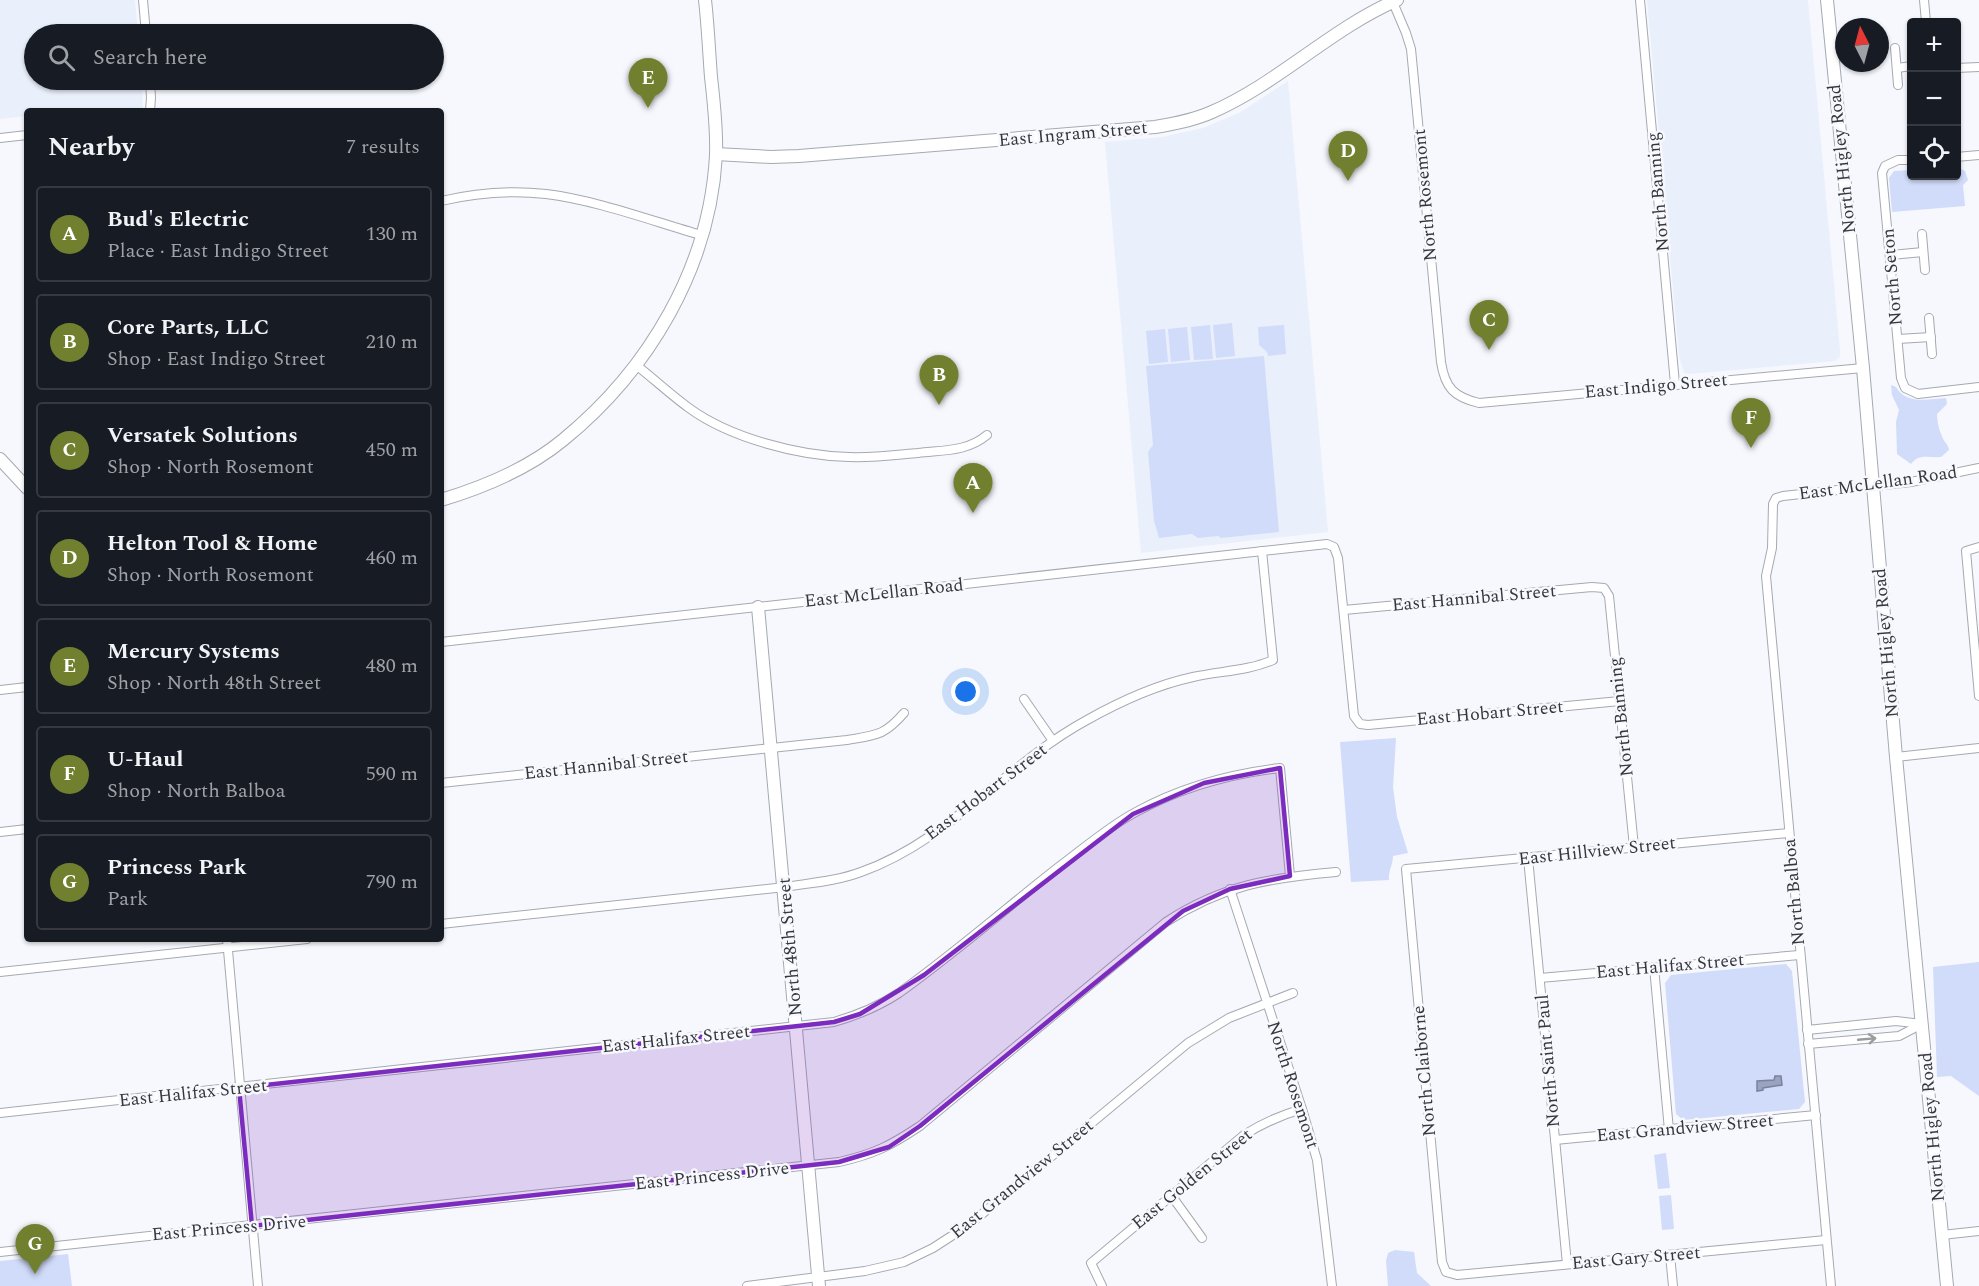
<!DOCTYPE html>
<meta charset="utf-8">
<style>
:root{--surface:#171b24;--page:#20242c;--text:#f1f3f6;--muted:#9ea1a6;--line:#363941;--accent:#70802e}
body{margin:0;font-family:Spectral,serif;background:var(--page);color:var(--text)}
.controls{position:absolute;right:18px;top:18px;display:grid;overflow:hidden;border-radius:6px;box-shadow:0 2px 4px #0004}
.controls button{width:54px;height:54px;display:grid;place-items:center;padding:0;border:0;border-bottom:2px solid var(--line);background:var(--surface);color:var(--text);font:30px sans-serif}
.compass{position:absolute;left:1835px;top:18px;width:54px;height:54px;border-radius:50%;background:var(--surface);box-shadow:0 2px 4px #0004;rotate:354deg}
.you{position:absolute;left:966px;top:692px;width:21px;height:21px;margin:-15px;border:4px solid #fff;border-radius:50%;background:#1a73e8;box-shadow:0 0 0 9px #1a73e833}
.badge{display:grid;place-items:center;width:39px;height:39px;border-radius:50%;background:var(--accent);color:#fff;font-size:20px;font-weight:700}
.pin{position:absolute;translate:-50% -50px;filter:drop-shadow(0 2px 3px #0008)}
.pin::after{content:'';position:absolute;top:32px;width:21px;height:18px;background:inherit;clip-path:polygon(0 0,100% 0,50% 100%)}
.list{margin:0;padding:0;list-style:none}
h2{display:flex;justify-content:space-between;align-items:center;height:78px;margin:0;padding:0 24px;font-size:26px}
h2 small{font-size:20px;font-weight:400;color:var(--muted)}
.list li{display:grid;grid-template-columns:39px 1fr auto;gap:18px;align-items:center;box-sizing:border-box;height:96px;margin:0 12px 12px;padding:0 12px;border:2px solid var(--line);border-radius:6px}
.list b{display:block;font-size:22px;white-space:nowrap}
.list p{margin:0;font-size:20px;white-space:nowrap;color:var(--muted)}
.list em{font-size:20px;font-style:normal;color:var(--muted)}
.icon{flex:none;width:33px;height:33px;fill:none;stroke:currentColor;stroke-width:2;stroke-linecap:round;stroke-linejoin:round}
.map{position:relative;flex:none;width:1979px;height:1286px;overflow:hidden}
.search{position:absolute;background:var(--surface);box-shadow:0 2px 4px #0004;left:24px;top:24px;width:420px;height:66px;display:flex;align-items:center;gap:15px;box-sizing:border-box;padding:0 21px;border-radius:33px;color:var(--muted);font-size:22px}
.panel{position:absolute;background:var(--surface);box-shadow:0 2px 4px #0004;left:24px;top:108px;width:420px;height:834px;border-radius:6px}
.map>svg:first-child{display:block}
.built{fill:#eaeffc}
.green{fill:#d1dcfa}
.water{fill:#99a4c3;stroke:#7b839a;stroke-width:1.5}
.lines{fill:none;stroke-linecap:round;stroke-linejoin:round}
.street-casing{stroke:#a5a9b1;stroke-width:10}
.secondary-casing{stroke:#a5a9b1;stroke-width:14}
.street{stroke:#fff;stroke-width:8}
.secondary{stroke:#fff;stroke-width:12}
.oneway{stroke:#9a9b9d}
.marked{fill:#7b2cbf;fill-opacity:0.2;stroke:#7b2cbf;stroke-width:4.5;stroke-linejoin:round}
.labels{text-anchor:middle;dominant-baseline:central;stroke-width:5;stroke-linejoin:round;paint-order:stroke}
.street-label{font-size:18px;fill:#36373b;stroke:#f6f8fd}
</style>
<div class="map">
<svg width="1979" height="1286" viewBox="0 0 1979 1286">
<rect width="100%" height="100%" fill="#f6f8fd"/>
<g class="built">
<path d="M0,0H135L138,34H34V80H142L143,111H97L96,108L70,111H27V116L0,119Z"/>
<path d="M1647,0H1808L1840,350V357L1835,361L1689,374L1684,373L1679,356Z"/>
<path d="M1288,81L1328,532L1141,553L1105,142L1162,137L1203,128L1239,113Z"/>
</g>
<g class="green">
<path d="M1960,165L1961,169L1965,171L1968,180L1963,185L1965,206L1892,212L1889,178L1894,171L1911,170L1912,176H1956L1957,166Z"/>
<path d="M1232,323L1235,356L1216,358L1213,325Z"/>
<path d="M1210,325L1213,359L1194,360L1191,327Z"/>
<path d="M1284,325L1286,354L1268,356L1267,352L1259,345L1258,327Z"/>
<path d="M1187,327L1190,360L1171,362L1168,329Z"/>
<path d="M1165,329L1168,362L1149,364L1146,331Z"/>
<path d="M1264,356L1279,532L1221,538L1218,536L1198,538L1192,534L1159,538L1154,521L1148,452L1153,445L1146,366Z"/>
<path d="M1891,385L1896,387C1906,405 1929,399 1946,398L1947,404L1937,414C1937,421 1939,430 1942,436C1944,443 1948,443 1949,450L1941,457C1929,458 1919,453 1911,464L1897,454L1896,422L1899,410L1892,395Z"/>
<path d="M1396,738L1393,787L1397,817L1408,853L1393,856C1393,865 1388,871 1389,880L1351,882L1340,742Z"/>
<path d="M1979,962V1096L1951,1076L1937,1077L1933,967Z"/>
<path d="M1786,964L1792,971L1805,1102L1799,1109L1683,1120L1676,1114L1665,983L1671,975Z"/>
<path d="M1666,1153L1670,1188L1658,1189L1654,1155Z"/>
<path d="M1671,1195L1674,1229L1662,1230L1659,1196Z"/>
<path d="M1395,1250L1414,1252L1417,1273L1431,1286H1388L1386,1261L1388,1253Z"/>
<path d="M68,1254L72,1286H0V1261Z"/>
</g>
<path class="water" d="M1775,1076H1781L1782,1085L1763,1088V1090L1757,1091V1081L1774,1080Z"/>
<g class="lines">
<g class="street-casing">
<g id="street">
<path d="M143,0L146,34"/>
<path d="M1392,0L1406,33L1411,49L1441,362C1445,388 1454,397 1479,403L1863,368"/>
<path d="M1640,0L1675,384"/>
<path d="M1924,0L1926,22"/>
<path d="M1895,48L1898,85"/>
<path d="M1897,68L1912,66"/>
<path d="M1956,68L1979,67"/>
<path d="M150,80L151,98L150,111"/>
<path d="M0,138L27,135"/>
<path d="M1956,157L1979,155"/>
<path d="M1912,160H1898L1885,166L1882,173L1901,378L1905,388L1918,394L1979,387"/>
<path d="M441,201C475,193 511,190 546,194C596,200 652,221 701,235"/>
<path d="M1922,234L1925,270"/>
<path d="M1891,255L1923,252"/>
<path d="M1929,318L1932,354"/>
<path d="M1898,339L1931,337"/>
<path d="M636,365C654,379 671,395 689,408C730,438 799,456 849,457C872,458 895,455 918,453C942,450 967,452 987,435"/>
<path d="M1979,547L1966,551L1979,696"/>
<path d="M1344,610L1592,587L1604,588L1609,596L1634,847"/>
<path d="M441,642L1327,544L1334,547L1338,558L1354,716L1360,724L1368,725L1620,701"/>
<path d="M0,690L27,687"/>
<path d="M1024,699L1053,741"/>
<path d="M1896,757L1979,748"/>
<path d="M441,783L847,740C876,735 884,736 904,713"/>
<path d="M0,832L27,829"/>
<path d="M1788,833L1406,869L1442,1262L1446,1272L1457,1275L1826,1240"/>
<path d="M1528,858L1567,1264"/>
<path d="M1230,889L1302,1109L1317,1160L1332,1286"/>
<path d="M441,924L785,887C810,883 837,881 861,872C949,841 1006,764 1087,720C1119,702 1156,685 1193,677C1219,671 1248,671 1273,660L1262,551"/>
<path d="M227,939L258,1286"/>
<path d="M1654,967L1669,1130"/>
<path d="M0,972L307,939"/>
<path d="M1540,978L1799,955"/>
<path d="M1807,1030L1896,1021L1922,1024"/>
<path d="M1808,1044L1899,1036L1922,1024"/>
<path d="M0,1113L834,1022C858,1015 878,1007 899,993C955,953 1006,908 1060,866C1084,848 1107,828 1134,813C1179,788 1229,774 1280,768L1290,876"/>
<path d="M1555,1140L1816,1115"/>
<path d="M1171,1195L1202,1238"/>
<path d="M1942,1235L1979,1231"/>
<path d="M0,1252L839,1162C874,1154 890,1146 920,1126L1166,922C1223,885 1269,878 1336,872"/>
<path d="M1670,1255L1673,1286"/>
<path d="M747,1286L865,1271L904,1262L933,1248L970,1224L1188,1043L1229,1018L1293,993"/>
<path d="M1102,1286L1091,1263L1244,1135C1263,1123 1281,1115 1302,1109"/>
<path d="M1831,1286L1766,576L1772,548L1773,504L1776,498L1783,496L1911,482L1979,468"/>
</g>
</g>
<g class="secondary-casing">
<g id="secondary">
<path d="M1827,0L1863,368L1896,757L1947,1286"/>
<path d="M716,154L771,157L799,156L1155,127C1174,124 1194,120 1212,112C1277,84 1332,28 1397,0"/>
<path d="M0,459L27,488"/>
<path d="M441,500C484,487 528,469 563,440C649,370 710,267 716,155C717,129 714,103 711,77C709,52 708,26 705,0"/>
<path d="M758,607L819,1286"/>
</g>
</g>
<use href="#street" class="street"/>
<use href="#secondary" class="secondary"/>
</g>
<defs><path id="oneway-shaft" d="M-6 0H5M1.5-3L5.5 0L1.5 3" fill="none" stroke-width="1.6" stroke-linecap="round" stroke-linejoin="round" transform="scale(1.5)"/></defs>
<use class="oneway" href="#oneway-shaft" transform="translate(1867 1039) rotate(-5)"/>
<path class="marked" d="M1280,768L1290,876L1230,889L1183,911L920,1126L889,1147L839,1162L252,1226L239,1088L834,1022L860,1014L924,975L1133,814L1204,783Z"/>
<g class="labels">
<g class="street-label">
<text transform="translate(1073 134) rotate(-5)">East Ingram Street</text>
<text transform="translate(1842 159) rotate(-96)">North Higley Road</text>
<text transform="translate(1658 192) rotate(-95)">North Banning</text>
<text transform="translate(1425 195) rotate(-95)">North Rosemont</text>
<text transform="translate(1892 277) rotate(-95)">North Seton</text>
<text transform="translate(1656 386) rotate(-5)">East Indigo Street</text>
<text transform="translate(1878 483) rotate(-8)">East McLellan Road</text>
<text transform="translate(884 593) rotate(-6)">East McLellan Road</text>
<text transform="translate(1474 598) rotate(-5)">East Hannibal Street</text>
<text transform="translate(1886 643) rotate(-95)">North Higley Road</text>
<text transform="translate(1490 713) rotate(-5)">East Hobart Street</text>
<text transform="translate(1621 717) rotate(-96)">North Banning</text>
<text transform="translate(606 765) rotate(-6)">East Hannibal Street</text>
<text transform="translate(986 792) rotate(-37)">East Hobart Street</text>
<text transform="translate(1597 851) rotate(-6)">East Hillview Street</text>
<text transform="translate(1794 892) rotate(-95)">North Balboa</text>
<text transform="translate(790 947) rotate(-95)">North 48th Street</text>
<text transform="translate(1670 966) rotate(-5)">East Halifax Street</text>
<text transform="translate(676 1039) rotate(-6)">East Halifax Street</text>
<text transform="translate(1548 1061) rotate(-95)">North Saint Paul</text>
<text transform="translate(1424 1071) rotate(-95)">North Claiborne</text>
<text transform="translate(1293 1085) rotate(72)">North Rosemont</text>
<text transform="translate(193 1093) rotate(-6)">East Halifax Street</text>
<text transform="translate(1932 1127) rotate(-95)">North Higley Road</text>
<text transform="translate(1685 1128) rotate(-5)">East Grandview Street</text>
<text transform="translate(712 1176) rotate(-6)">East Princess Drive</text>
<text transform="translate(1022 1179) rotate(-39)">East Grandview Street</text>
<text transform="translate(1192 1179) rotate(-39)">East Golden Street</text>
<text transform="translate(229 1228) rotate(-5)">East Princess Drive</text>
<text transform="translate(1636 1258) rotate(-5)">East Gary Street</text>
</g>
</g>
</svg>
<div class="controls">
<button>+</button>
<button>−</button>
<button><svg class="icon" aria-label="locate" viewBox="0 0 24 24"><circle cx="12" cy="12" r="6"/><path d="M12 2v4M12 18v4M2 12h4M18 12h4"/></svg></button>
</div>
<svg class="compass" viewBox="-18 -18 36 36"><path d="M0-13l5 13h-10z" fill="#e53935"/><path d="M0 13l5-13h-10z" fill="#9ea1a6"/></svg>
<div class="you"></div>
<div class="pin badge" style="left:973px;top:513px">A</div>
<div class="pin badge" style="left:939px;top:405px">B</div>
<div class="pin badge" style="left:1489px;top:350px">C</div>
<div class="pin badge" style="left:1348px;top:181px">D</div>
<div class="pin badge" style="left:648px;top:108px">E</div>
<div class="pin badge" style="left:1751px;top:448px">F</div>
<div class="pin badge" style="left:35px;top:1274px">G</div>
<div class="search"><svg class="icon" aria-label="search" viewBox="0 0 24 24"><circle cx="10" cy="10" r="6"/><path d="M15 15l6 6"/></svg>Search here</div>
<section class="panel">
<h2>Nearby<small>7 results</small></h2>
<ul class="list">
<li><span class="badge">A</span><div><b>Bud's Electric</b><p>Place · East Indigo Street</p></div><em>130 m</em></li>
<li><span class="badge">B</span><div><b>Core Parts, LLC</b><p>Shop · East Indigo Street</p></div><em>210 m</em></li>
<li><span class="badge">C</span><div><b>Versatek Solutions</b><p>Shop · North Rosemont</p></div><em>450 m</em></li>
<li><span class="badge">D</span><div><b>Helton Tool &amp; Home</b><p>Shop · North Rosemont</p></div><em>460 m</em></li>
<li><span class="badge">E</span><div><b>Mercury Systems</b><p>Shop · North 48th Street</p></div><em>480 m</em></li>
<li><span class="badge">F</span><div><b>U-Haul</b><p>Shop · North Balboa</p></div><em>590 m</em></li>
<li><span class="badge">G</span><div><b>Princess Park</b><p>Park</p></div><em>790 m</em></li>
</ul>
</section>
</div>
